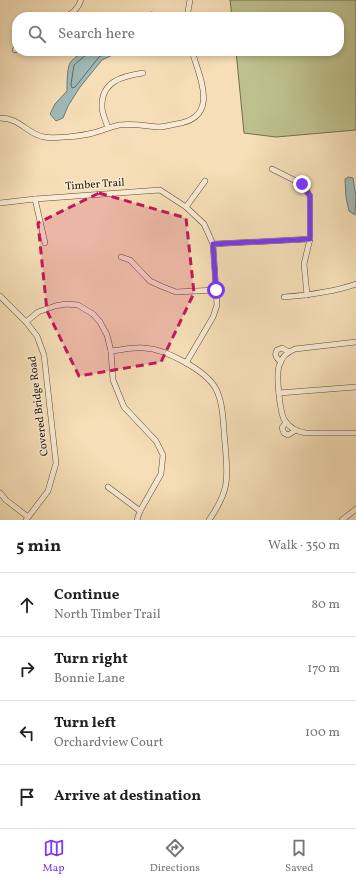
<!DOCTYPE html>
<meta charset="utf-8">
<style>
:root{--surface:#fff;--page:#f6f6f6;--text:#202124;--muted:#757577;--line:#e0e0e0;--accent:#7c3aed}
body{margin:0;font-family:Vollkorn,serif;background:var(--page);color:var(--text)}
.stop{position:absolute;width:12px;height:12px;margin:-9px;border:3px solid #7c3aed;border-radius:50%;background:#fff}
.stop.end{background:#7c3aed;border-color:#fff;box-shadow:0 1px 4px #0008}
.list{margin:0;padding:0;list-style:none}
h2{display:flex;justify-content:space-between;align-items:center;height:52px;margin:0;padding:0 16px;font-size:17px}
h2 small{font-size:13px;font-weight:400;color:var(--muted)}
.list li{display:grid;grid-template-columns:26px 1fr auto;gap:12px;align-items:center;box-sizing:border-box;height:64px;padding:0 16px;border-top:1px solid var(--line)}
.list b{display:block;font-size:15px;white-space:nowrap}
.list p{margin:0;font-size:13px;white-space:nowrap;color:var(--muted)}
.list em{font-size:13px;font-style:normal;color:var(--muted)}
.icon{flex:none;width:22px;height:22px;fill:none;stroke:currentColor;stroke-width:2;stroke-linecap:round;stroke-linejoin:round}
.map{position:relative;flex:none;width:356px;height:520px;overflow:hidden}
.search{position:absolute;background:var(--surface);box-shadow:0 2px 6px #0003;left:12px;right:12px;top:12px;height:44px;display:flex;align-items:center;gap:10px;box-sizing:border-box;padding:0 14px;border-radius:16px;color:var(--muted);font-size:15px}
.sheet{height:308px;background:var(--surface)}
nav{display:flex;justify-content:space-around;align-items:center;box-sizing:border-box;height:56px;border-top:1px solid var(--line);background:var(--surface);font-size:11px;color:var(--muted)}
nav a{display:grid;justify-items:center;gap:2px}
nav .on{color:var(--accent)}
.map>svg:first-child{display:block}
.green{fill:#bec18e;stroke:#716e50}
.water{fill:#a0bab8;stroke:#6e7a75}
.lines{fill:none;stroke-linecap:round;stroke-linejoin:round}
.shore{stroke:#626a64;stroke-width:1}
.minor-casing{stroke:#584c3b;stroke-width:6}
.minor{stroke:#f9ead1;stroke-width:5}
.route{stroke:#7c3aed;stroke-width:5}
.marked{fill:#c2185b;fill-opacity:0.2;stroke:#c2185b;stroke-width:3;stroke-dasharray:8 5;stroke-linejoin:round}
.labels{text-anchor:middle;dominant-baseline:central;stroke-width:3;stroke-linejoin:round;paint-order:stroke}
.street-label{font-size:11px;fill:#241b11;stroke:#f9ead1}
</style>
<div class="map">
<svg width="356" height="520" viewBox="0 0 356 520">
<rect width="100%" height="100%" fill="#f6dfb8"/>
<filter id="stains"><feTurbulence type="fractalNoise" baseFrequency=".005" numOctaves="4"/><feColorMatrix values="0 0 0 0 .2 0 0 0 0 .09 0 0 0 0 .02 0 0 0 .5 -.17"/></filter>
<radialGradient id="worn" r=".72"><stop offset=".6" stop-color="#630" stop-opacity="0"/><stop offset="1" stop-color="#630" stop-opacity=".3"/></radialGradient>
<path class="green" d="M230,0H356V130L276,137L244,133L236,51H339V17H232Z"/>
<g class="water">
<path d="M151,12L175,17H143Z"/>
<path d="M86,51H121L102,60L80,87L68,106L63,118L56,121L50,114L55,104L67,91C67,84 67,68 70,63C74,57 81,54 86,51Z"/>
<path d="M348,177L353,178L356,196L355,215L349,211L346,198L345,179Z"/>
</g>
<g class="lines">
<path class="shore" d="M87,51L86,55L74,65L71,84L72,88L75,87L99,57L111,51"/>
<g class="minor-casing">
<g id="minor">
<path d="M64,17C73,14 78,9 81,0"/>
<path d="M187,17L190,0"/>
<path d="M15,50L17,46"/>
<path d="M0,118C20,118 27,134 44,137C54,139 82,136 93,133C101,131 110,127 119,125C132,123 145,126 158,127C164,127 170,125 176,124C220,118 200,79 192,51"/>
<path d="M108,128C106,121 102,114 102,107C101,81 123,76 143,73"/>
<path d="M272,169L302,184L310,196V239L304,264L307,295"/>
<path d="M35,199L45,243"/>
<path d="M0,203L35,199L160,190L186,207L204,224L213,244L217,305L213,317L186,363"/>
<path d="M186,207L205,181"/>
<path d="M213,244L310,239"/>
<path d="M121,257L130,260L150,281L163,287L176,292L216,290"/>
<path d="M0,296L26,322L37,336L44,355L56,463L48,491L26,520"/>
<path d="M284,297C309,295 333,292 356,284"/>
<path d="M26,322L38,312L55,306L66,304L78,305L93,314L100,322L107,335L111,351L113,380L124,407L156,441L163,455L161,474L140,511L137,520"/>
<path d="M356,342L295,349C287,352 281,358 279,366C276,376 280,414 285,421C290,428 298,432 306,433H356"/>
<path d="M111,351C121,350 133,347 144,348C165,349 206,370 216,389C224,405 223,425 225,443C228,478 230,490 209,520"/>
<path d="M281,362C276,358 274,355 277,350L282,348L289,352"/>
<path d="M279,393L356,387"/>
<path d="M286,422L282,428L284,433L288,435L296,430"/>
<path d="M108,487L140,511"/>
<path d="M0,493L6,500L28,517"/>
<path d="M342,520L356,509"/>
</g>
</g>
<use href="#minor" class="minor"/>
</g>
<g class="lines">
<path class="route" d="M216,290L213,244L310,239V196L302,184"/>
</g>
<path class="marked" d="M99,193L186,218L194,293L161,362L79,376L47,311L38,223Z"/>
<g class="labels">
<g class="street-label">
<text transform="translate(95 185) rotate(-4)">Timber Trail</text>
<text transform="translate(39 406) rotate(-97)">Covered Bridge Road</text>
</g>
</g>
<rect width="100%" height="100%" filter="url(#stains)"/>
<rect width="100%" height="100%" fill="url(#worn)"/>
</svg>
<div class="stop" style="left:216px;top:290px"></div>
<div class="stop end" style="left:302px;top:184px"></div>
<div class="search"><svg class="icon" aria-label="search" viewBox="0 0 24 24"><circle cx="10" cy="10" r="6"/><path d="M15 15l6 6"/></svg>Search here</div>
</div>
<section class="sheet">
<h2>5 min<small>Walk · 350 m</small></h2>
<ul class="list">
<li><svg class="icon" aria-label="ahead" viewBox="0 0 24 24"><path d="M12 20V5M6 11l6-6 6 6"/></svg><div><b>Continue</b><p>North Timber Trail</p></div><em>80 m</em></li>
<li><svg class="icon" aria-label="right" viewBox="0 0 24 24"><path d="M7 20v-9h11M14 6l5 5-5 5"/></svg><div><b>Turn right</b><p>Bonnie Lane</p></div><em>170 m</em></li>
<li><svg class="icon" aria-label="left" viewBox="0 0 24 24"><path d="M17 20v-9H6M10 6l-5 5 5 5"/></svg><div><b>Turn left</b><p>Orchardview Court</p></div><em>100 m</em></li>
<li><svg class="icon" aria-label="arrive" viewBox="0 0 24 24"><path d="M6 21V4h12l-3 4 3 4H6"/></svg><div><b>Arrive at destination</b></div></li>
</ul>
</section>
<nav>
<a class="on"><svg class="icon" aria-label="map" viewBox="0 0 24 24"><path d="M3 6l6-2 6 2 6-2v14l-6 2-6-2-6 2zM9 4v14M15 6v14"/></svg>Map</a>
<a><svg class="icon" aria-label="directions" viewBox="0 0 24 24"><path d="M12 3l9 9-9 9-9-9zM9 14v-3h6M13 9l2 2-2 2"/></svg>Directions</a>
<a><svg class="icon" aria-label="saved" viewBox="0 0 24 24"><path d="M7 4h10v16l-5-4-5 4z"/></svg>Saved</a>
</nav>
